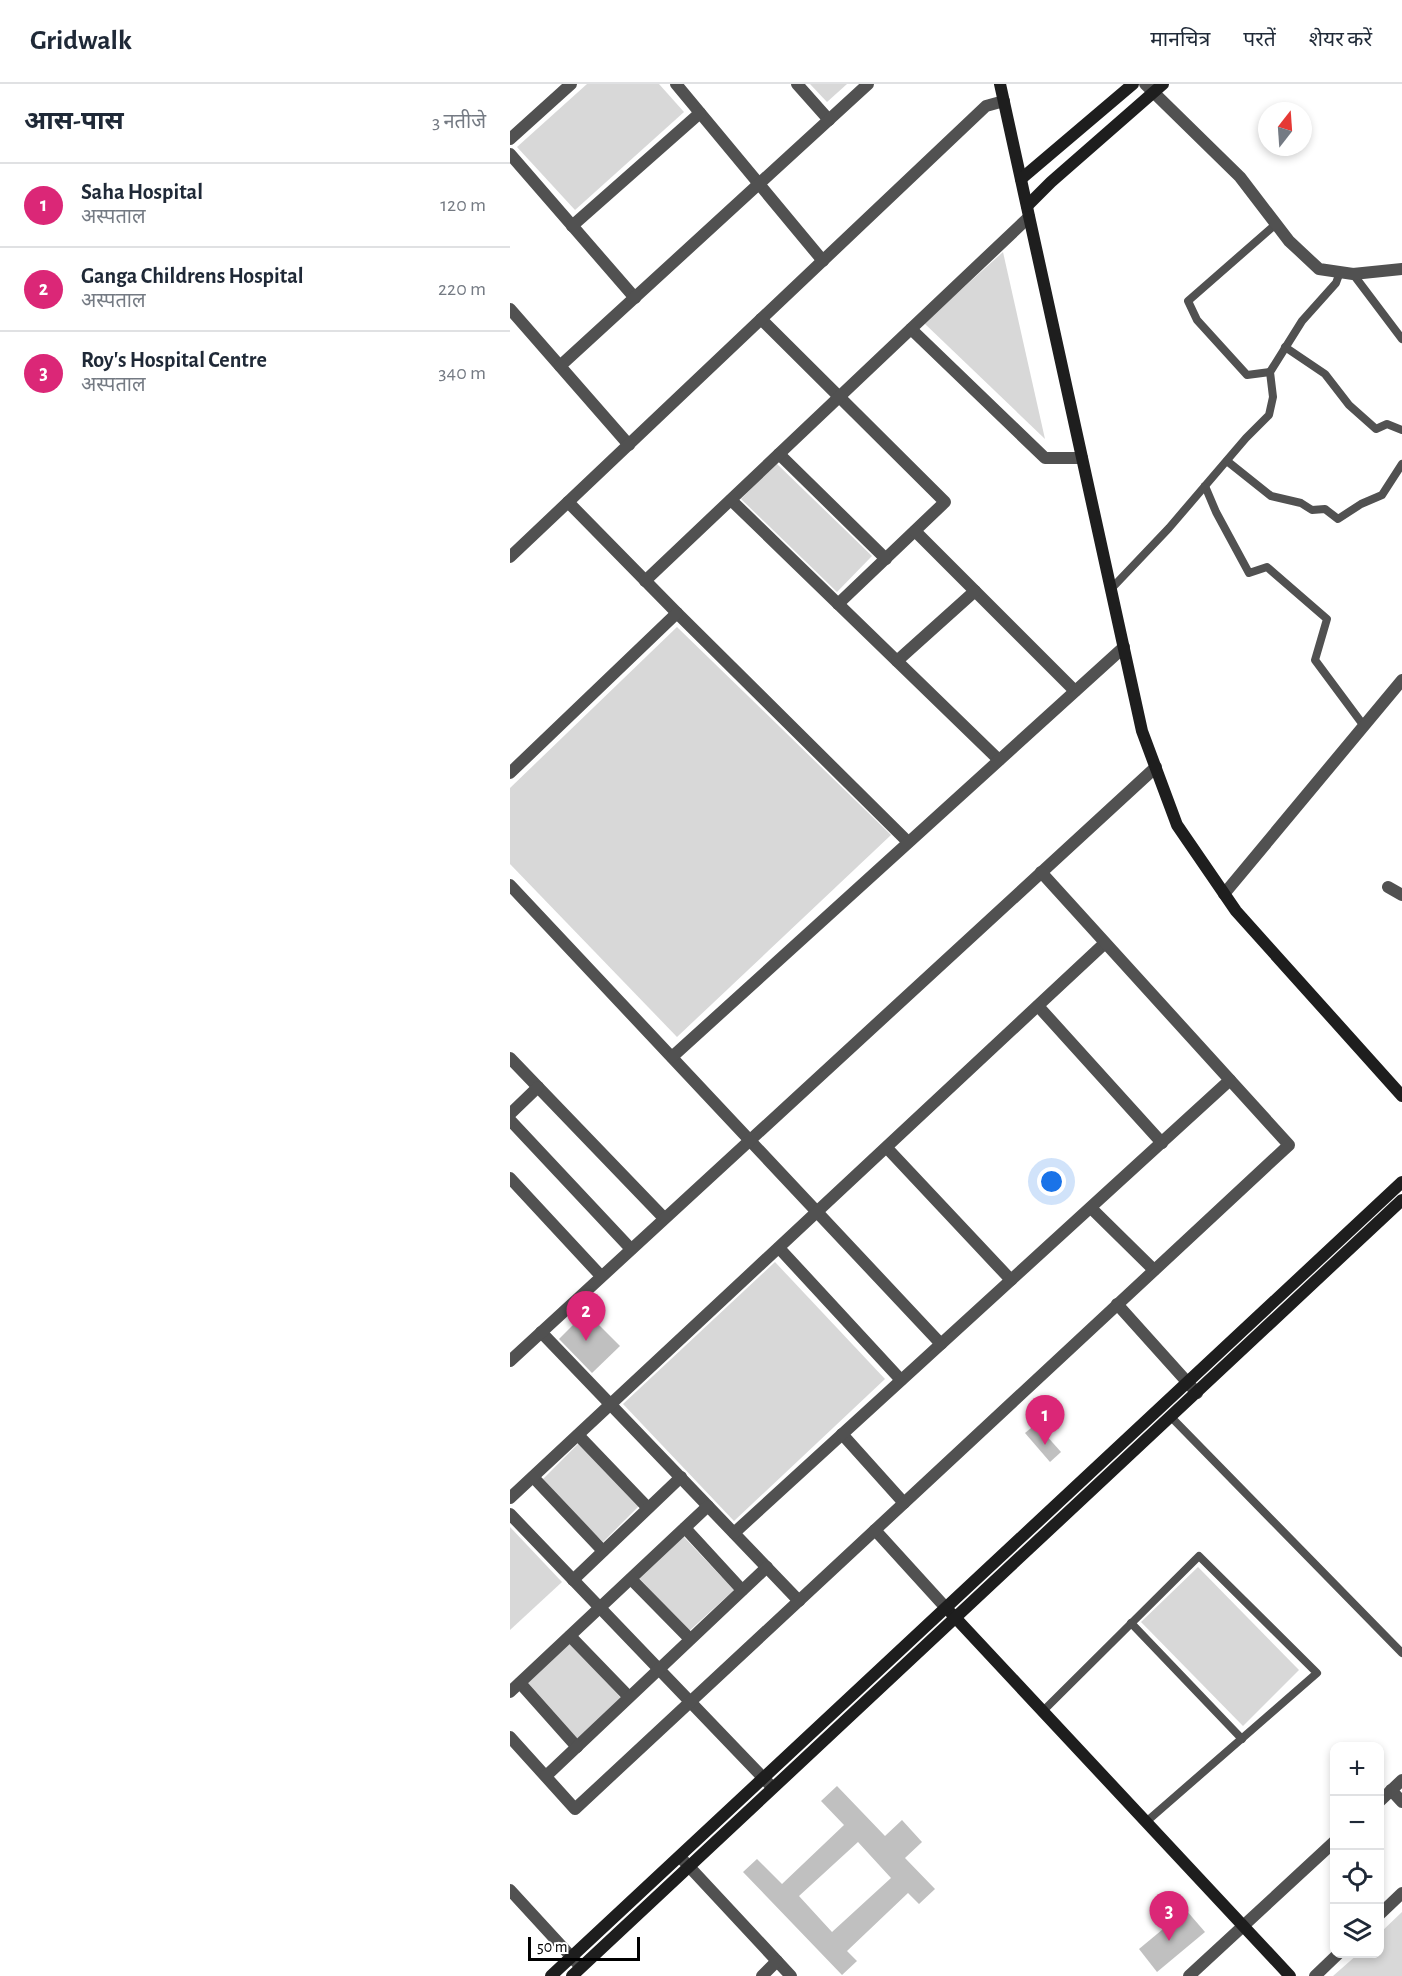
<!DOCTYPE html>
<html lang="hi">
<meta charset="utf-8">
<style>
:root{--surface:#fff;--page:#f6f6f7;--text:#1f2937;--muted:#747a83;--line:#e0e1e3;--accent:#db2777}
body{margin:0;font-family:"Alegreya Sans","Noto Sans Devanagari",sans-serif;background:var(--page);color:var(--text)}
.controls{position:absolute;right:18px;bottom:18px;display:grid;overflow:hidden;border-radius:12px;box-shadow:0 3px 9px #0003}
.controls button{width:54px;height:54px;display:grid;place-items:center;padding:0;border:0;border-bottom:2px solid var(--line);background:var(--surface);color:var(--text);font:30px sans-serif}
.compass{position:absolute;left:748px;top:18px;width:54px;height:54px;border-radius:50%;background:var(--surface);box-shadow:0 3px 9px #0003;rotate:17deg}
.scale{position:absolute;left:18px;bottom:15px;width:112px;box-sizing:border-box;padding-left:6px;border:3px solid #000;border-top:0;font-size:16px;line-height:21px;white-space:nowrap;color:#000;-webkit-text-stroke:4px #fff;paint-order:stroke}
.you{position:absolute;left:542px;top:1098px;width:21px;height:21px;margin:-15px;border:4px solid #fff;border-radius:50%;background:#1a73e8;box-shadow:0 0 0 9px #1a73e833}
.badge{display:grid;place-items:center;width:39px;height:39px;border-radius:50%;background:var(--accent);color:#fff;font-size:20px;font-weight:700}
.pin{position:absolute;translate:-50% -50px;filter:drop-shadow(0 2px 3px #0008)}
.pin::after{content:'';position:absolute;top:32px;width:21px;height:18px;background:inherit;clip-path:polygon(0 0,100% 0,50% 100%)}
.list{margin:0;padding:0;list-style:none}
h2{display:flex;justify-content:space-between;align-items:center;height:78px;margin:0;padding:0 24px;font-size:26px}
h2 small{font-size:20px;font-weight:400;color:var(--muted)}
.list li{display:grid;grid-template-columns:39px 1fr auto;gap:18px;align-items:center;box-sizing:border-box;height:84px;padding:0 24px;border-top:2px solid var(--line)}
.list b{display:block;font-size:22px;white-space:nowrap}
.list p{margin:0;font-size:20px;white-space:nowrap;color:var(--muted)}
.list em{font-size:20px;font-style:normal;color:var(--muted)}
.icon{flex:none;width:33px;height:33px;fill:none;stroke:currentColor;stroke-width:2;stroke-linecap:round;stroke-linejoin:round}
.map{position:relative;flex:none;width:892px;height:1892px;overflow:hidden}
header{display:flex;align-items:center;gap:36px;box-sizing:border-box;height:84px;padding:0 30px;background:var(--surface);border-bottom:2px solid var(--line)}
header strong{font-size:28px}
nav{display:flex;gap:33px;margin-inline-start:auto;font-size:21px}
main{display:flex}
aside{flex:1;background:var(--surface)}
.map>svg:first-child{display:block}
.green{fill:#d8d8d8}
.building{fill:#c0c0c0;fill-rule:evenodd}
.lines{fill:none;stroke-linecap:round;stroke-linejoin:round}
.lane{stroke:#515151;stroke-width:8}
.street{stroke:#515151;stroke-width:12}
.secondary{stroke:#1e1e1e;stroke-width:12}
</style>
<header>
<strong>Gridwalk</strong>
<nav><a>मानचित्र</a><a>परतें</a><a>शेयर करें</a></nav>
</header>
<main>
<aside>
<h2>आस-पास<small>3 नतीजे</small></h2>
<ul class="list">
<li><span class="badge">1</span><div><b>Saha Hospital</b><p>अस्पताल</p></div><em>120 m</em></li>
<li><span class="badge">2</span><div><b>Ganga Childrens Hospital</b><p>अस्पताल</p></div><em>220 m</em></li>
<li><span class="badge">3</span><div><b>Roy's Hospital Centre</b><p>अस्पताल</p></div><em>340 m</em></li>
</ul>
</aside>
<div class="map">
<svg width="892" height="1892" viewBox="0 0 892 1892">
<rect width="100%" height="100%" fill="#fff"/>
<g class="green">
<path d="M77,0H149L174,28L65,126L7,63Z"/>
<path d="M300,0H337L317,18Z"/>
<path d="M493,168L535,355L414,239Z"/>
<path d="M266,379L362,472L327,508L231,415Z"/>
<path d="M167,543L381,751L167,953L0,780V704Z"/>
<path d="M265,1178L375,1295L224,1437L113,1320Z"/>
<path d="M69,1359L130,1421L93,1458L32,1396Z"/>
<path d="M0,1443L52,1498L0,1546Z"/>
<path d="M173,1452L224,1506L179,1547L128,1493Z"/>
<path d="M688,1483L789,1586L733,1642L631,1538Z"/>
<path d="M60,1559L111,1614L68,1655L16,1600Z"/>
<path d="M892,1828V1892H823L848,1870H870V1849Z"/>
</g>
<g class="building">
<path d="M76,1228L110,1262L82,1289L49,1255Z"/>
<path d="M526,1340L551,1368L540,1378L515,1349Z"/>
<path d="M327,1702L375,1752L392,1736L412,1758L395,1774L425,1805L409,1820L398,1809L337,1867L347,1877L332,1891L233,1788L247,1775L272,1800L334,1741L311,1717ZM348,1758L381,1794L322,1848L289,1812Z"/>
<path d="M676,1826L695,1848L647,1888L629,1865Z"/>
</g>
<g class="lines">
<g class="lane">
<path d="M843,190L892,255"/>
<path d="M775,263L815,290L839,321L866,345L877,340L892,346"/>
<path d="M760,288L737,291L687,236L678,217L766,140"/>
<path d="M717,377L761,412L791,419L802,426L815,425L828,435L851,420L872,411L892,380"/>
<path d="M695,402L706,428L739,489L757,483L817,535L805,576L854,642"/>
<path d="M601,505L659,444L736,354L759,331L763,313L760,288L792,237L826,199L830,188"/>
<path d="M661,1333L892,1569"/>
<path d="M621,1539L732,1655"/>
<path d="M533,1627L689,1472L807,1589L636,1738"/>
</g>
<g class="street">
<path d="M166,0L313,177"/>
<path d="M287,0L319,36"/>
<path d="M635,0L730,93L779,157L809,185L843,190L892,185"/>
<path d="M0,55L61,0"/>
<path d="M0,70L125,214"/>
<path d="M62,142L190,29"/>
<path d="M0,225L119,361"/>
<path d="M251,235L435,418L328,520"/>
<path d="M401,245L535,374H572"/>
<path d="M50,282L358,0"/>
<path d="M269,370L376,475"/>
<path d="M221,416L489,676"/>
<path d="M58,418L167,529L398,758"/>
<path d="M405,447L565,607"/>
<path d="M0,473L476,22L494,17"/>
<path d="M135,497L519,133"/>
<path d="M387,577L465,507"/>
<path d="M0,689L167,529"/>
<path d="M0,801L431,1260"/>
<path d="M878,803L892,811"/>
<path d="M714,810L892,596"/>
<path d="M528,922L652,1059"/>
<path d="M162,973L614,563"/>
<path d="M0,974L154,1134"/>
<path d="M0,1030L28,1003"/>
<path d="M0,1036L121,1165"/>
<path d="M377,1064L501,1196"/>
<path d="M0,1094L91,1192"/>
<path d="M581,1124L644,1186"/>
<path d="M269,1164L391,1296"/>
<path d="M607,1220L687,1309"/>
<path d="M31,1248L289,1517"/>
<path d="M0,1277L646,683"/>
<path d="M332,1350L394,1419"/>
<path d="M68,1351L138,1424"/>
<path d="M23,1393L93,1467"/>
<path d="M0,1414L595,859"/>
<path d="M0,1430L262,1703"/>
<path d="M175,1444L232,1506"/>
<path d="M365,1446L436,1524"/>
<path d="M224,1449L720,996"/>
<path d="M121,1495L180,1555"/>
<path d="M63,1496L171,1393"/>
<path d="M60,1552L119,1613"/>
<path d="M10,1599L67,1663"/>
<path d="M0,1608L198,1422"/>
<path d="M0,1653L65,1725L779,1061L531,788"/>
<path d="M36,1692L257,1483"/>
<path d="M881,1706L892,1718"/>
<path d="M870,1717L892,1696"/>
<path d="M172,1775L281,1892"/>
<path d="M0,1806L68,1880"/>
<path d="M870,1830L892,1809"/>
<path d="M252,1892L267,1877"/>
<path d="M679,1892L824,1758"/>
<path d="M805,1892L828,1870"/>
</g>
<g class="secondary">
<path d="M490,0L632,647L667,741L726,827L892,1012"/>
<path d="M511,95L623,0"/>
<path d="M517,122L541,98L653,0"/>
<path d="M441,1529L780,1892"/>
<path d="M41,1892L892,1098"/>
<path d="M62,1892L892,1116"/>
</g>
</g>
</svg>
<div class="controls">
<button>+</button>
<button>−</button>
<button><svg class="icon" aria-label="locate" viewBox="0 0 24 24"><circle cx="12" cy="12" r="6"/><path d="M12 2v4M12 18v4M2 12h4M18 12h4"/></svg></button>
<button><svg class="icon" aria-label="layers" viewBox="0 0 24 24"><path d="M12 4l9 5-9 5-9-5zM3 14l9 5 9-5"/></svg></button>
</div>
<svg class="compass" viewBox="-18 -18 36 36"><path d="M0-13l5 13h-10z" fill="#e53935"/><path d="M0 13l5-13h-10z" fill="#747a83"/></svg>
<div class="scale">50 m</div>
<div class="you"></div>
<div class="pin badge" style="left:535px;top:1361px">1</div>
<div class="pin badge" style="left:76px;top:1257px">2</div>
<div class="pin badge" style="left:659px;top:1857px">3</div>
</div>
</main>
